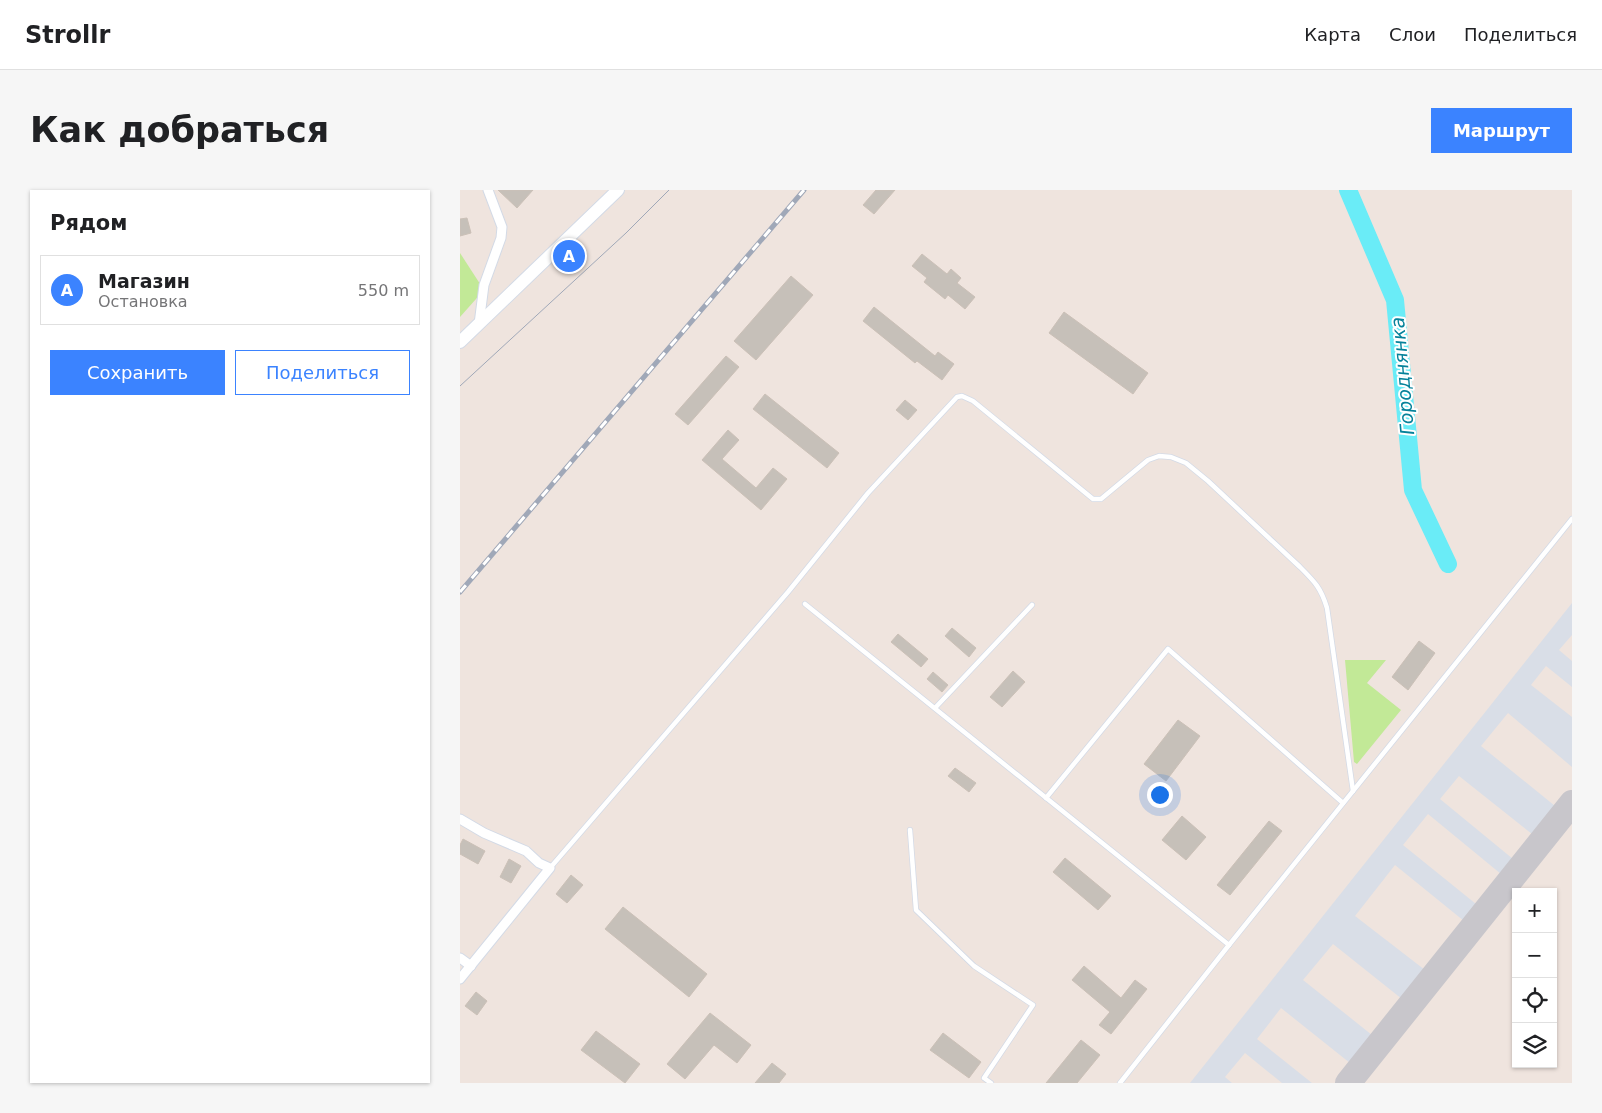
<!DOCTYPE html>
<html lang="ru">
<meta charset="utf-8">
<style>
:root{--surface:#fff;--page:#f6f6f6;--text:#202124;--muted:#757577;--line:#e0e0e0;--accent:#3b83ff}
body{margin:0;font-family:"DejaVu Sans",sans-serif;background:var(--page);color:var(--text)}
.controls{position:absolute;right:15px;bottom:15px;display:grid;overflow:hidden;border-radius:0px;box-shadow:0 1px 4px #0004}
.controls button{width:45px;height:45px;display:grid;place-items:center;padding:0;border:0;border-bottom:1px solid var(--line);background:var(--surface);color:var(--text);font:25px sans-serif}
.you{position:absolute;left:699px;top:604px;width:18px;height:18px;margin:-12px;border:4px solid #fff;border-radius:50%;background:#1a73e8;box-shadow:0 0 0 8px #1a73e833}
.badge{display:grid;place-items:center;width:32px;height:32px;border-radius:50%;background:var(--accent);color:#fff;font-size:16px;font-weight:700}
.pin{position:absolute;translate:-50% -50%;border:2px solid #fff;box-shadow:0 1px 5px #0006}
.list{margin:0;padding:0;list-style:none}
h2{display:flex;justify-content:space-between;align-items:center;height:65px;margin:0;padding:0 20px;font-size:21px}
h2 small{font-size:16px;font-weight:400;color:var(--muted)}
.list li{display:grid;grid-template-columns:32px 1fr auto;gap:15px;align-items:center;box-sizing:border-box;height:70px;margin:0 10px 10px;padding:0 10px;border:1px solid var(--line);border-radius:0px}
.list b{display:block;font-size:19px;white-space:nowrap}
.list p{margin:0;font-size:16px;white-space:nowrap;color:var(--muted)}
.list em{font-size:16px;font-style:normal;color:var(--muted)}
.actions{display:flex;gap:10px;padding:15px 20px}
.actions a{flex:1;padding:11px 0;border:1px solid var(--accent);border-radius:0px;text-align:center;font-size:18px;color:var(--accent)}
.actions .main{background:var(--accent);color:#fff}
.icon{flex:none;width:28px;height:28px;fill:none;stroke:currentColor;stroke-width:2;stroke-linecap:round;stroke-linejoin:round}
.map{position:relative;flex:none;width:1112px;height:893px;overflow:hidden;border-radius:0px}
header{display:flex;align-items:center;gap:30px;box-sizing:border-box;height:70px;padding:0 25px;background:var(--surface);border-bottom:1px solid var(--line)}
header strong{font-size:24px}
nav{display:flex;gap:28px;margin-inline-start:auto;font-size:18px}
.intro{display:flex;align-items:center;justify-content:space-between;box-sizing:border-box;height:120px;padding:0 30px}
h1{margin:0;font-size:35px}
.button{padding:12px 22px;border-radius:0px;background:var(--accent);color:#fff;font-size:18px;font-weight:700}
main{display:flex;gap:30px;padding:0 30px}
aside{flex:1;background:var(--surface);border-radius:0px;box-shadow:0 1px 4px #0004}
.map>svg:first-child{display:block}
.airport{fill:#d9dee7}
.green{fill:#c2e997}
.lines{fill:none;stroke-linecap:round;stroke-linejoin:round}
.river{stroke:#6aecf7;stroke-width:18}
.taxiway{stroke:#c8c6cb;stroke-width:26}
.building{fill:#c6c0b9;stroke:#cbc0b7}
.service-casing{stroke:#d3dae6;stroke-width:6}
.minor-casing{stroke:#d3dae6;stroke-width:11}
.secondary-casing{stroke:#d3dae6;stroke-width:14}
.service{stroke:#fff;stroke-width:4.5}
.minor{stroke:#fff;stroke-width:9}
.secondary{stroke:#fff;stroke-width:12}
.tram{stroke:#a0a8b8;stroke-width:1}
.rail-casing{stroke:#a0a8b8;stroke-width:5}
.rail{stroke:#fff;stroke-width:3;stroke-dasharray:9;stroke-linecap:butt}
.labels{text-anchor:middle;dominant-baseline:central;stroke-width:4;stroke-linejoin:round;paint-order:stroke}
.water-label{font-size:19px;font-style:italic;fill:#05829a;stroke:#fff}
</style>
<header>
<strong>Strollr</strong>
<nav><a>Карта</a><a>Слои</a><a>Поделиться</a></nav>
</header>
<div class="intro"><h1>Как добраться</h1><a class="button">Маршрут</a></div>
<main>
<aside>
<h2>Рядом<small></small></h2>
<ul class="list">
<li><span class="badge">A</span><div><b>Магазин</b><p>Остановка</p></div><em>550 m</em></li>
</ul>
<div class="actions"><a class="main">Сохранить</a><a>Поделиться</a></div>
</aside>
<div class="map">
<svg width="1112" height="893" viewBox="0 0 1112 893">
<rect width="100%" height="100%" fill="#efe4de"/>
<path class="airport" d="M1112,413V445L1099,460L1112,471V497L1086,476L1071,495L1112,527V577L1048,523L1021,556L1095,616L1072,644L999,586L980,609L1053,669L1041,684L968,624L943,655L1016,714L1004,731L935,675L895,726L965,780L942,809L873,754L843,790L912,845L890,873L821,818L797,849L852,893H822L785,863L765,887L772,893H730Z"/>
<g class="green">
<path d="M0,63L24,100L0,127Z"/>
<path d="M885,470H926L907,493L941,520L897,574L894,572Z"/>
</g>
<g class="lines">
<path class="river" d="M888,0L935,110L953,300L988,374"/>
<path class="taxiway" d="M888,893L1112,613"/>
</g>
<g class="building">
<path d="M38,0H73L57,18Z"/>
<path d="M416,0H435L414,24L403,15Z"/>
<path d="M7,28L11,43L0,46V29Z"/>
<path d="M462,64L487,84L491,79L501,88L497,93L515,107L505,119L488,105L485,109L464,92L467,88L452,76Z"/>
<path d="M331,86L353,105L296,170L274,151Z"/>
<path d="M414,117L475,166L478,162L494,174L482,190L457,171L455,173L403,131Z"/>
<path d="M604,122L688,183L673,204L589,143Z"/>
<path d="M266,166L279,177L228,235L215,224Z"/>
<path d="M305,204L379,263L367,278L293,219Z"/>
<path d="M445,210L457,220L448,230L436,220Z"/>
<path d="M268,240L279,250L262,269L296,298L313,278L327,289L301,320L242,270Z"/>
<path d="M492,438L516,458L509,467L485,446Z"/>
<path d="M438,444L468,469L461,477L431,452Z"/>
<path d="M959,451L975,463L948,500L932,487Z"/>
<path d="M553,481L565,492L542,517L530,507Z"/>
<path d="M473,482L488,495L482,502L467,489Z"/>
<path d="M718,530L740,546L706,591L684,574Z"/>
<path d="M495,578L516,593L509,602L488,586Z"/>
<path d="M722,626L746,647L726,670L702,650Z"/>
<path d="M809,631L822,641L770,705L757,695Z"/>
<path d="M3,649L25,661L18,674L0,664V655Z"/>
<path d="M605,668L651,706L638,720L593,682Z"/>
<path d="M49,669L61,676L51,693L40,687Z"/>
<path d="M111,685L123,695L107,713L96,704Z"/>
<path d="M163,717L247,784L229,807L145,739Z"/>
<path d="M624,776L661,808L675,790L687,799L651,844L639,835L650,822L612,790Z"/>
<path d="M16,802L27,811L17,825L5,816Z"/>
<path d="M250,823L291,855L277,873L254,855L225,889L207,874Z"/>
<path d="M136,841L180,874L165,893L121,860Z"/>
<path d="M483,843L521,872L509,888L470,860Z"/>
<path d="M621,850L640,865L617,893H586Z"/>
<path d="M312,873L326,884L319,893H295Z"/>
</g>
<g class="lines">
<g class="service-casing">
<g id="service">
<path d="M345,414L769,755"/>
<path d="M475,518L572,415"/>
<path d="M586,608L708,459L883,613"/>
<path d="M450,640L456,720L514,776L573,815L524,888L531,893"/>
<path d="M90,678L328,402L408,303L497,207L502,206L513,211L633,309H641L688,270L699,266L711,267L726,273L748,291L840,377C855,392 861,398 867,418L893,601"/>
<path d="M660,893L769,755L1112,329"/>
</g>
</g>
<g class="minor-casing">
<g id="minor">
<path d="M19,134L24,95L41,48L42,37L28,0"/>
<path d="M0,629L24,643L66,661L79,673L90,678L0,789"/>
<path d="M0,768L11,776"/>
</g>
</g>
<g class="secondary-casing">
<path id="secondary" d="M0,152L158,0"/>
</g>
<use href="#service" class="service"/>
<use href="#minor" class="minor"/>
<use href="#secondary" class="secondary"/>
<path class="tram" d="M0,196L166,43L209,0"/>
<g class="rail-casing">
<path id="rail" d="M0,402L344,0"/>
</g>
<use href="#rail" class="rail"/>
</g>
<g class="labels">
<g class="water-label">
<text transform="translate(942 186) rotate(-95)">Городнянка</text>
</g>
</g>
</svg>
<div class="controls">
<button>+</button>
<button>−</button>
<button><svg class="icon" aria-label="locate" viewBox="0 0 24 24"><circle cx="12" cy="12" r="6"/><path d="M12 2v4M12 18v4M2 12h4M18 12h4"/></svg></button>
<button><svg class="icon" aria-label="layers" viewBox="0 0 24 24"><path d="M12 4l9 5-9 5-9-5zM3 14l9 5 9-5"/></svg></button>
</div>
<div class="you"></div>
<div class="pin badge" style="left:109px;top:66px">A</div>
</div>
</main>
